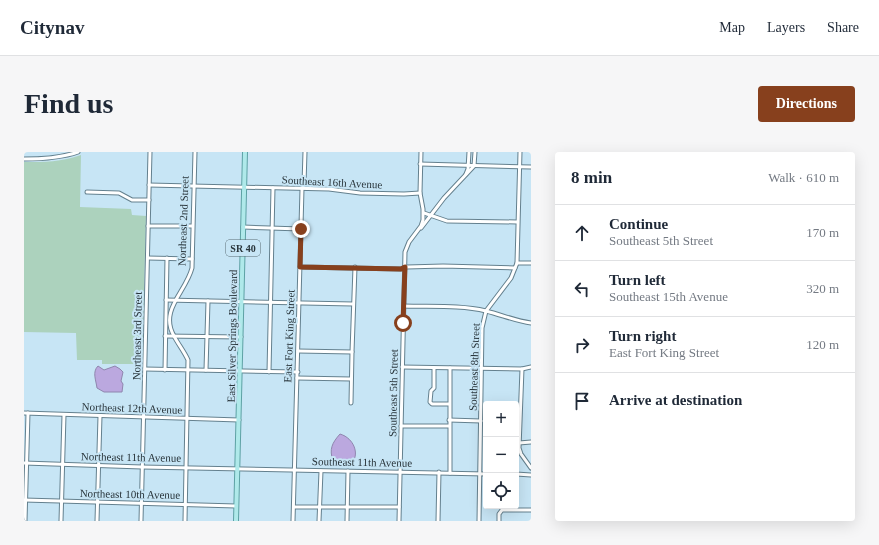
<!DOCTYPE html>
<meta charset="utf-8">
<style>
:root{--surface:#fff;--page:#f6f6f7;--text:#1f2937;--muted:#747a83;--line:#e0e1e3;--accent:#87401d}
body{margin:0;font-family:Georgia,serif;background:var(--page);color:var(--text)}
.controls{position:absolute;right:12px;bottom:12px;display:grid;overflow:hidden;border-radius:4px;box-shadow:0 4px 16px #0002}
.controls button{width:36px;height:36px;display:grid;place-items:center;padding:0;border:0;border-bottom:1px solid var(--line);background:var(--surface);color:var(--text);font:20px sans-serif}
.stop{position:absolute;width:12px;height:12px;margin:-9px;border:3px solid #87401d;border-radius:50%;background:#fff}
.stop.end{background:#87401d;border-color:#fff;box-shadow:0 1px 4px #0008}
.list{margin:0;padding:0;list-style:none}
h2{display:flex;justify-content:space-between;align-items:center;height:52px;margin:0;padding:0 16px;font-size:17px}
h2 small{font-size:13px;font-weight:400;color:var(--muted)}
.list li{display:grid;grid-template-columns:26px 1fr auto;gap:12px;align-items:center;box-sizing:border-box;height:56px;padding:0 16px;border-top:1px solid var(--line)}
.list b{display:block;font-size:15px;white-space:nowrap}
.list p{margin:0;font-size:13px;white-space:nowrap;color:var(--muted)}
.list em{font-size:13px;font-style:normal;color:var(--muted)}
.icon{flex:none;width:22px;height:22px;fill:none;stroke:currentColor;stroke-width:2;stroke-linecap:round;stroke-linejoin:round}
.map{position:relative;flex:none;width:507px;height:369px;overflow:hidden;border-radius:4px}
header{display:flex;align-items:center;gap:24px;box-sizing:border-box;height:56px;padding:0 20px;background:var(--surface);border-bottom:1px solid var(--line)}
header strong{font-size:19px}
nav{display:flex;gap:22px;margin-inline-start:auto;font-size:14px}
.intro{display:flex;align-items:center;justify-content:space-between;box-sizing:border-box;height:96px;padding:0 24px}
h1{margin:0;font-size:28px}
.button{padding:10px 18px;border-radius:4px;background:var(--accent);color:#fff;font-size:14px;font-weight:700}
main{display:flex;gap:24px;padding:0 24px}
aside{flex:1;background:var(--surface);border-radius:4px;box-shadow:0 4px 16px #0002}
.map>svg:first-child{display:block}
.green{fill:#acd2bd}
.water{fill:#bba8df;stroke:#8f86ae}
.lines{fill:none;stroke-linecap:round;stroke-linejoin:round}
.minor-casing{stroke:#64808e;stroke-width:5}
.major-casing{stroke:#5da1a4;stroke-width:6}
.minor{stroke:#fff;stroke-width:3}
.major{stroke:#afe9ea;stroke-width:4}
.route{stroke:#87401d;stroke-width:5}
.labels{text-anchor:middle;dominant-baseline:central;stroke-width:4;stroke-linejoin:round;paint-order:stroke}
.shield{fill:#c7e5f5;stroke:#586a73;stroke-width:1}
.shield-label{font-size:10px;font-weight:bold;fill:#29353b}
.street-label{font-size:11px;fill:#29353b;stroke:#c7e5f5}
</style>
<header>
<strong>Citynav</strong>
<nav><a>Map</a><a>Layers</a><a>Share</a></nav>
</header>
<div class="intro"><h1>Find us</h1><a class="button">Directions</a></div>
<main>
<div class="map">
<svg width="507" height="369" viewBox="0 0 507 369">
<rect width="100%" height="100%" fill="#c7e5f5"/>
<path class="green" d="M57,3L56,55L107,57L108,63L122,64L118,212H78V208H53L52,181L0,180V10C20,10 38,10 57,3Z"/>
<g class="water">
<path d="M74,214L80,218L91,214L96,217L99,220L97,229L99,232L98,240H80L73,236C72,228 68,220 74,214Z"/>
<path d="M316,282C339,289 336,324 309,309C305,297 308,291 316,282Z"/>
</g>
<g class="lines">
<g class="minor-casing">
<g id="minor">
<path d="M0,7C18,7 37,6 54,0"/>
<path d="M396,12L507,15"/>
<path d="M442,22L444,17L445,0"/>
<path d="M125,33L305,37L336,41L380,42L396,41"/>
<path d="M63,40L95,41L108,48H125"/>
<path d="M400,61L423,69L493,70"/>
<path d="M124,74H168"/>
<path d="M219,75L277,77"/>
<path d="M397,76L420,46L450,14L451,0"/>
<path d="M124,106L168,107"/>
<path d="M493,111H507"/>
<path d="M276,115L377,117L383,115L419,114L491,116"/>
<path d="M142,148L329,152"/>
<path d="M380,154C407,155 436,153 462,159C478,163 492,169 507,171"/>
<path d="M141,184L217,185"/>
<path d="M274,199L328,200"/>
<path d="M378,215L498,217L507,215"/>
<path d="M410,216V236L407,239L406,250L408,252H425"/>
<path d="M121,217L274,220"/>
<path d="M498,217L495,296L497,302L507,316"/>
<path d="M141,218L143,106"/>
<path d="M182,218L184,149"/>
<path d="M245,220L249,36"/>
<path d="M273,226L327,227"/>
<path d="M327,251L328,200L331,115"/>
<path d="M0,261L215,268"/>
<path d="M425,268L457,269"/>
<path d="M377,274H425"/>
<path d="M495,291L507,290"/>
<path d="M0,311L118,315L462,322"/>
<path d="M426,321V216"/>
<path d="M492,322L507,323"/>
<path d="M0,348L212,354"/>
<path d="M270,355H375"/>
<path d="M1,369L4,261"/>
<path d="M37,369L40,263"/>
<path d="M73,369L76,264"/>
<path d="M117,369L126,0"/>
<path d="M161,369L164,208C160,199 154,192 150,184C135,158 162,140 168,116L171,0"/>
<path d="M269,369L278,37L280,32L281,0"/>
<path d="M295,369L297,319"/>
<path d="M323,369L324,319"/>
<path d="M375,369L381,100L385,90L397,74L399,68V57L396,41L397,0"/>
<path d="M414,369L415,320"/>
<path d="M455,369L458,176L462,159L487,126L493,111L496,0"/>
<path d="M475,369V362L478,358H507"/>
</g>
</g>
<g class="major-casing">
<path id="major" d="M212,369L221,0"/>
</g>
<use href="#minor" class="minor"/>
<use href="#major" class="major"/>
</g>
<g class="lines">
<path class="route" d="M277,77L276,115L377,117L381,115L379,171"/>
</g>
<g class="labels">
<rect class="shield" x="202" y="88" width="34" height="16" rx="3"/>
<g class="shield-label">
<text x="219" y="96">SR 40</text>
</g>
<g class="street-label">
<text transform="translate(308 30) rotate(3)">Southeast 16th Avenue</text>
<text transform="translate(159 69) rotate(-88)">Northeast 2nd Street</text>
<text transform="translate(113 184) rotate(-89)">Northeast 3rd Street</text>
<text transform="translate(208 184) rotate(-89)">East Silver Springs Boulevard</text>
<text transform="translate(265 184) rotate(-88)">East Fort King Street</text>
<text transform="translate(450 215) rotate(-88)">Southeast 8th Street</text>
<text transform="translate(369 241) rotate(-89)">Southeast 5th Street</text>
<text transform="translate(108 256) rotate(2)">Northeast 12th Avenue</text>
<text transform="translate(107 305) rotate(1)">Northeast 11th Avenue</text>
<text transform="translate(338 310) rotate(1)">Southeast 11th Avenue</text>
<text transform="translate(106 342) rotate(1)">Northeast 10th Avenue</text>
</g>
</g>
</svg>
<div class="controls">
<button>+</button>
<button>−</button>
<button><svg class="icon" aria-label="locate" viewBox="0 0 24 24"><circle cx="12" cy="12" r="6"/><path d="M12 2v4M12 18v4M2 12h4M18 12h4"/></svg></button>
</div>
<div class="stop" style="left:379px;top:171px"></div>
<div class="stop end" style="left:277px;top:77px"></div>
</div>
<aside>
<h2>8 min<small>Walk · 610 m</small></h2>
<ul class="list">
<li><svg class="icon" aria-label="ahead" viewBox="0 0 24 24"><path d="M12 20V5M6 11l6-6 6 6"/></svg><div><b>Continue</b><p>Southeast 5th Street</p></div><em>170 m</em></li>
<li><svg class="icon" aria-label="left" viewBox="0 0 24 24"><path d="M17 20v-9H6M10 6l-5 5 5 5"/></svg><div><b>Turn left</b><p>Southeast 15th Avenue</p></div><em>320 m</em></li>
<li><svg class="icon" aria-label="right" viewBox="0 0 24 24"><path d="M7 20v-9h11M14 6l5 5-5 5"/></svg><div><b>Turn right</b><p>East Fort King Street</p></div><em>120 m</em></li>
<li><svg class="icon" aria-label="arrive" viewBox="0 0 24 24"><path d="M6 21V4h12l-3 4 3 4H6"/></svg><div><b>Arrive at destination</b></div></li>
</ul>
</aside>
</main>
